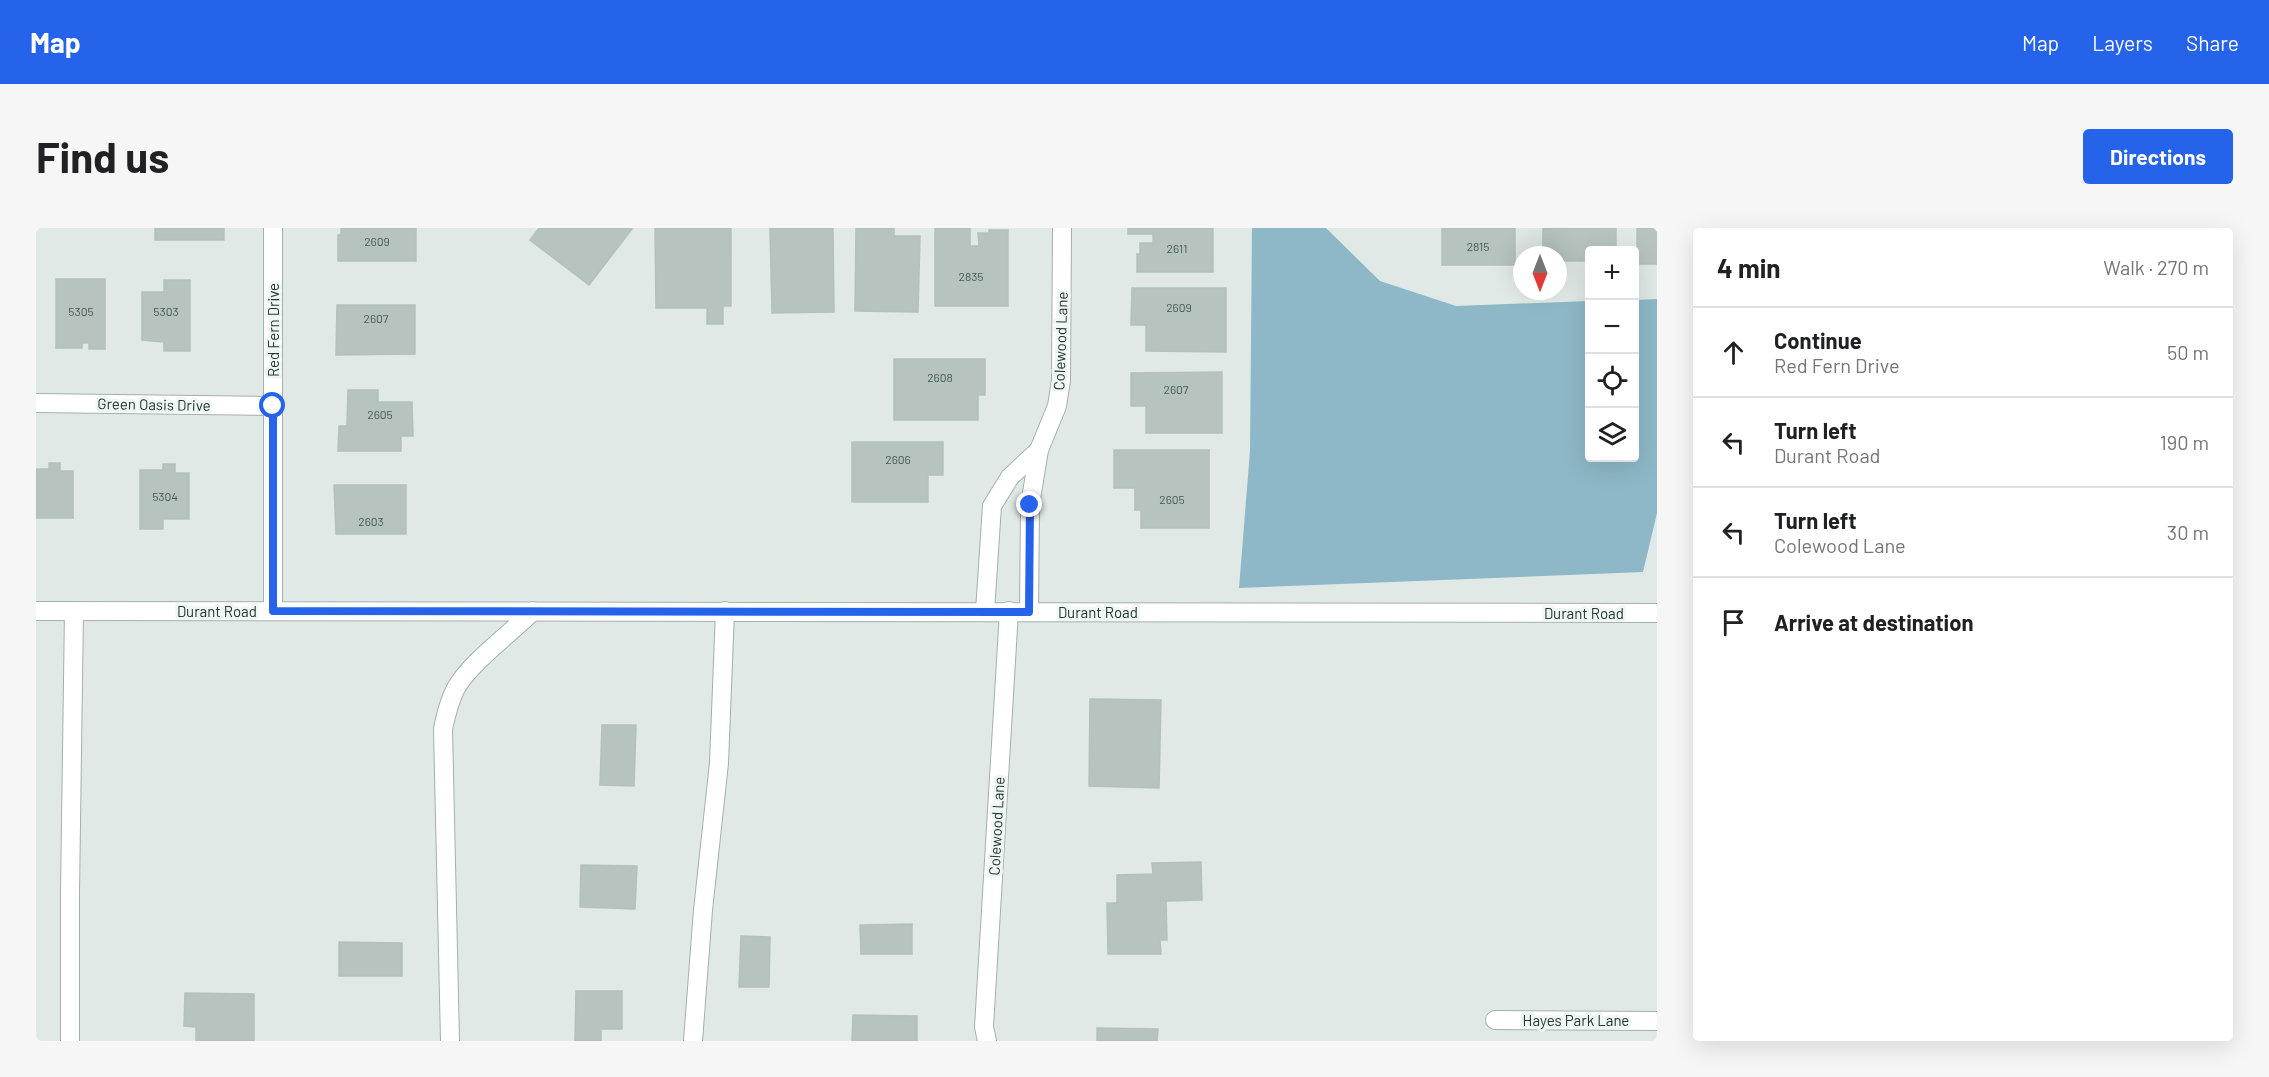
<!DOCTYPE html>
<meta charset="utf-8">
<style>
:root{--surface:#fff;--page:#f6f6f6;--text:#202124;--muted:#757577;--line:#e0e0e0;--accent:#2563eb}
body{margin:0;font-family:Barlow,sans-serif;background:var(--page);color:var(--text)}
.controls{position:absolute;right:18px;top:18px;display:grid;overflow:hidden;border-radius:6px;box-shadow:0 6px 24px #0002}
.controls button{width:54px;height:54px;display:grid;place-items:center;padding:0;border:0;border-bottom:2px solid var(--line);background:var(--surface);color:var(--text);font:30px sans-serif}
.compass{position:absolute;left:1477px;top:18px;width:54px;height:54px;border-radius:50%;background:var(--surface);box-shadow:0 6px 24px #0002;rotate:180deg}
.stop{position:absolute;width:18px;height:18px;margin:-14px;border:4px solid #2563eb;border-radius:50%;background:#fff}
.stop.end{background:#2563eb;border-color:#fff;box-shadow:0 2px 6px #0008}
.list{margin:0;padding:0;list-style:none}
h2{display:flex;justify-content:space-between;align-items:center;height:78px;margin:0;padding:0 24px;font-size:26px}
h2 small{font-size:20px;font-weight:400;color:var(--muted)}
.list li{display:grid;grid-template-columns:39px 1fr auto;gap:18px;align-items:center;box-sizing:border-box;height:90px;padding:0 24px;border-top:2px solid var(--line)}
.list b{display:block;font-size:22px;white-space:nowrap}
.list p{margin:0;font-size:20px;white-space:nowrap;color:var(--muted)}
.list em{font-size:20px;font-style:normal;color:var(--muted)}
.icon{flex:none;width:33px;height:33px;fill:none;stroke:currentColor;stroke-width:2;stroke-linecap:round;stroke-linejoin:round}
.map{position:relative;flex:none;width:1621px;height:813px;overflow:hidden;border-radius:6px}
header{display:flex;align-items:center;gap:36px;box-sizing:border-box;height:84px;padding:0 30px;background:var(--accent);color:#fff}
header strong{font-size:28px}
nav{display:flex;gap:33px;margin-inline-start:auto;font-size:21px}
.intro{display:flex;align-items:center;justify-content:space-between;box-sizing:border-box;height:144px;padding:0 36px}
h1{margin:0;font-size:42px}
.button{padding:15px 27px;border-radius:6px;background:var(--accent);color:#fff;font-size:21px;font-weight:700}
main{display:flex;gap:36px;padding:0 36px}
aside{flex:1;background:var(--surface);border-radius:6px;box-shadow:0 6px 24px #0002}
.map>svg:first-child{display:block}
.water{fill:#8eb8c7}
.building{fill:#b6c3bf;stroke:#b3c1bd;stroke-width:1.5}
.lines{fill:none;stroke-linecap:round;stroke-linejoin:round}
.minor-casing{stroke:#a4b0ad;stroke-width:20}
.minor{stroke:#fff;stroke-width:18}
.route{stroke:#2563eb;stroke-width:8}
.labels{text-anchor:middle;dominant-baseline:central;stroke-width:6;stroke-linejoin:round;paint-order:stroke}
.number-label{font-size:12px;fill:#485a57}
.street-label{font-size:15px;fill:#233734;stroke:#f0f6f3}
</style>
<header>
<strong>Map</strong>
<nav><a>Map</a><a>Layers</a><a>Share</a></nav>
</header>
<div class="intro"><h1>Find us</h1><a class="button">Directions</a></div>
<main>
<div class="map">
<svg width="1621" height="813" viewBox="0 0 1621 813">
<rect width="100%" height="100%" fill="#e0e9e6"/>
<path class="water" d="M1216,0H1290L1344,53L1420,78L1553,73L1554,230H1598L1599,72L1621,71V285L1607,344L1203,360L1214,223Z"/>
<g class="building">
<rect x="119" y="0" width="69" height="12"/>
<path d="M305,0H380V33H302V7H305Z"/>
<path d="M503,0H595L596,1L553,57L494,12Z"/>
<path d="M619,0H695V78H687V96H671V80H620Z"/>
<path d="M734,0H797L798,84L736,85Z"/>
<path d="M820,0H858V8H884L882,84L819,83Z"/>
<path d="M899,0H934V18H943L942,5H953V2H972V78H899Z"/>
<path d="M1092,0H1177V44H1101V26H1104V15H1117V6H1092Z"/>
<rect x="1406" y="0" width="73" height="37"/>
<path d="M1507,0H1580V22H1554V33H1522V27H1507Z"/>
<rect x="1601" y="0" width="20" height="36"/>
<path d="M20,51H69V121H53V115H46V120H20Z"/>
<path d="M128,52H154V123H128V114L106,112V64H128Z"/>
<path d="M1096,60H1190V124L1110,123V97H1095Z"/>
<path d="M301,77H379V126L300,127Z"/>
<path d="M858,131H949V167H942V192H858Z"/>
<path d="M1186,144V205H1110V178H1095V145Z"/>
<path d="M312,162H342V174H376L377,208H365V223H302L303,198H311Z"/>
<path d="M816,214H907V247H892V274H816Z"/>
<path d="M1078,222H1173V300H1105V282H1099V260H1078Z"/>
<path d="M13,235H24V243H37V290H0V241H13Z"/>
<path d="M127,236H139V245H153V291H127V301H104V242H127Z"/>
<path d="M298,257H370V306H300Z"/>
<path d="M1054,471L1125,472L1123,560L1053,558Z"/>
<path d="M566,497H600L598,558L564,557Z"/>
<path d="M1165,634L1166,672L1130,673L1131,712H1124L1125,726H1072L1071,675H1081V647L1117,646L1116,635Z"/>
<path d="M545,637L601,638L599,681L544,679Z"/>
<path d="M876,696V726H825L824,697Z"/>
<path d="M705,708L734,709L733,759H703Z"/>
<path d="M303,714L366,715V748H303Z"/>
<path d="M540,763H586V801H565V813H539Z"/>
<path d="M149,765L218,766V813H160V799L148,798Z"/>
<path d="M817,787L881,788V813H816Z"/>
<path d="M1061,800L1122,801L1121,813H1061Z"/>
</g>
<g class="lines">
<g class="minor-casing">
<g id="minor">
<path d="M237,0V383"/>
<path d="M0,175L237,178"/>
<path d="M0,383L1621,385"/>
<path d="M949,383L956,278L974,249L1003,222"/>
<path d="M993,384L994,277L1003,222L1021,178L1025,152L1026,0"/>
<path d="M1459,792L1621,793"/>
<path d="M34,813V665L38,383"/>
<path d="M414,813L407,501C410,487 413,473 420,460C435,434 475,405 497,383"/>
<path d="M657,813L667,682L683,535L689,383"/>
<path d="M951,813L948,799L973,383"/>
</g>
</g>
<use href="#minor" class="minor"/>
</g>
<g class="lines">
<path class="route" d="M237,178V383L993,384L994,277"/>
</g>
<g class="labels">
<g class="number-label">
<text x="341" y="13">2609</text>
<text x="1442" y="18">2815</text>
<text x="1141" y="20">2611</text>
<text x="935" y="48">2835</text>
<text x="1143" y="79">2609</text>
<text x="45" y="83">5305</text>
<text x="130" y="83">5303</text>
<text x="340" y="90">2607</text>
<text x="904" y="149">2608</text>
<text x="1140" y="161">2607</text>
<text x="344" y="186">2605</text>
<text x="862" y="231">2606</text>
<text x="129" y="268">5304</text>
<text x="1136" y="271">2605</text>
<text x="335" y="293">2603</text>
</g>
<g class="street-label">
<text transform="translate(237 102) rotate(-90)">Red Fern Drive</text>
<text transform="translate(1024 113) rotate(-88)">Colewood Lane</text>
<text transform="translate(118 176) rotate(1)">Green Oasis Drive</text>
<text x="181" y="383">Durant Road</text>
<text x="1062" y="384">Durant Road</text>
<text x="1548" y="385">Durant Road</text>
<text transform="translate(960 598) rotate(-87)">Colewood Lane</text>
<text x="1540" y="792">Hayes Park Lane</text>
</g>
</g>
</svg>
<div class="controls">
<button>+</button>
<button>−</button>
<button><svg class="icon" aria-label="locate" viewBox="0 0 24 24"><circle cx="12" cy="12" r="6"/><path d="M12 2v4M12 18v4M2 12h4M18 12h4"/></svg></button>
<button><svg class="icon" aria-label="layers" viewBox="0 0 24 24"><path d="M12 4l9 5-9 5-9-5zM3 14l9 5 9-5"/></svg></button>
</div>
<svg class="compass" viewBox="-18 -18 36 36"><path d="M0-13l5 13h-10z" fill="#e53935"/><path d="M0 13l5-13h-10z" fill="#757577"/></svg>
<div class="stop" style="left:237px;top:178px"></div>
<div class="stop end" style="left:994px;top:277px"></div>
</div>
<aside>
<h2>4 min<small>Walk · 270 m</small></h2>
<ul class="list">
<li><svg class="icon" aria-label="ahead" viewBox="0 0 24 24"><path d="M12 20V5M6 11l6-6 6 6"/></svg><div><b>Continue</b><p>Red Fern Drive</p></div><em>50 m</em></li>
<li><svg class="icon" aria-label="left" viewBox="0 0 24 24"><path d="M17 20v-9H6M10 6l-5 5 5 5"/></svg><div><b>Turn left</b><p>Durant Road</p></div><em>190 m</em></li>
<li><svg class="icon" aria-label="left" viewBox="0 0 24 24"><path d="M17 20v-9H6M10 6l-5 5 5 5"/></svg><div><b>Turn left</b><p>Colewood Lane</p></div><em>30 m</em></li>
<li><svg class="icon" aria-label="arrive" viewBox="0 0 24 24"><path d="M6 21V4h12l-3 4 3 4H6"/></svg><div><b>Arrive at destination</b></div></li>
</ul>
</aside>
</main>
